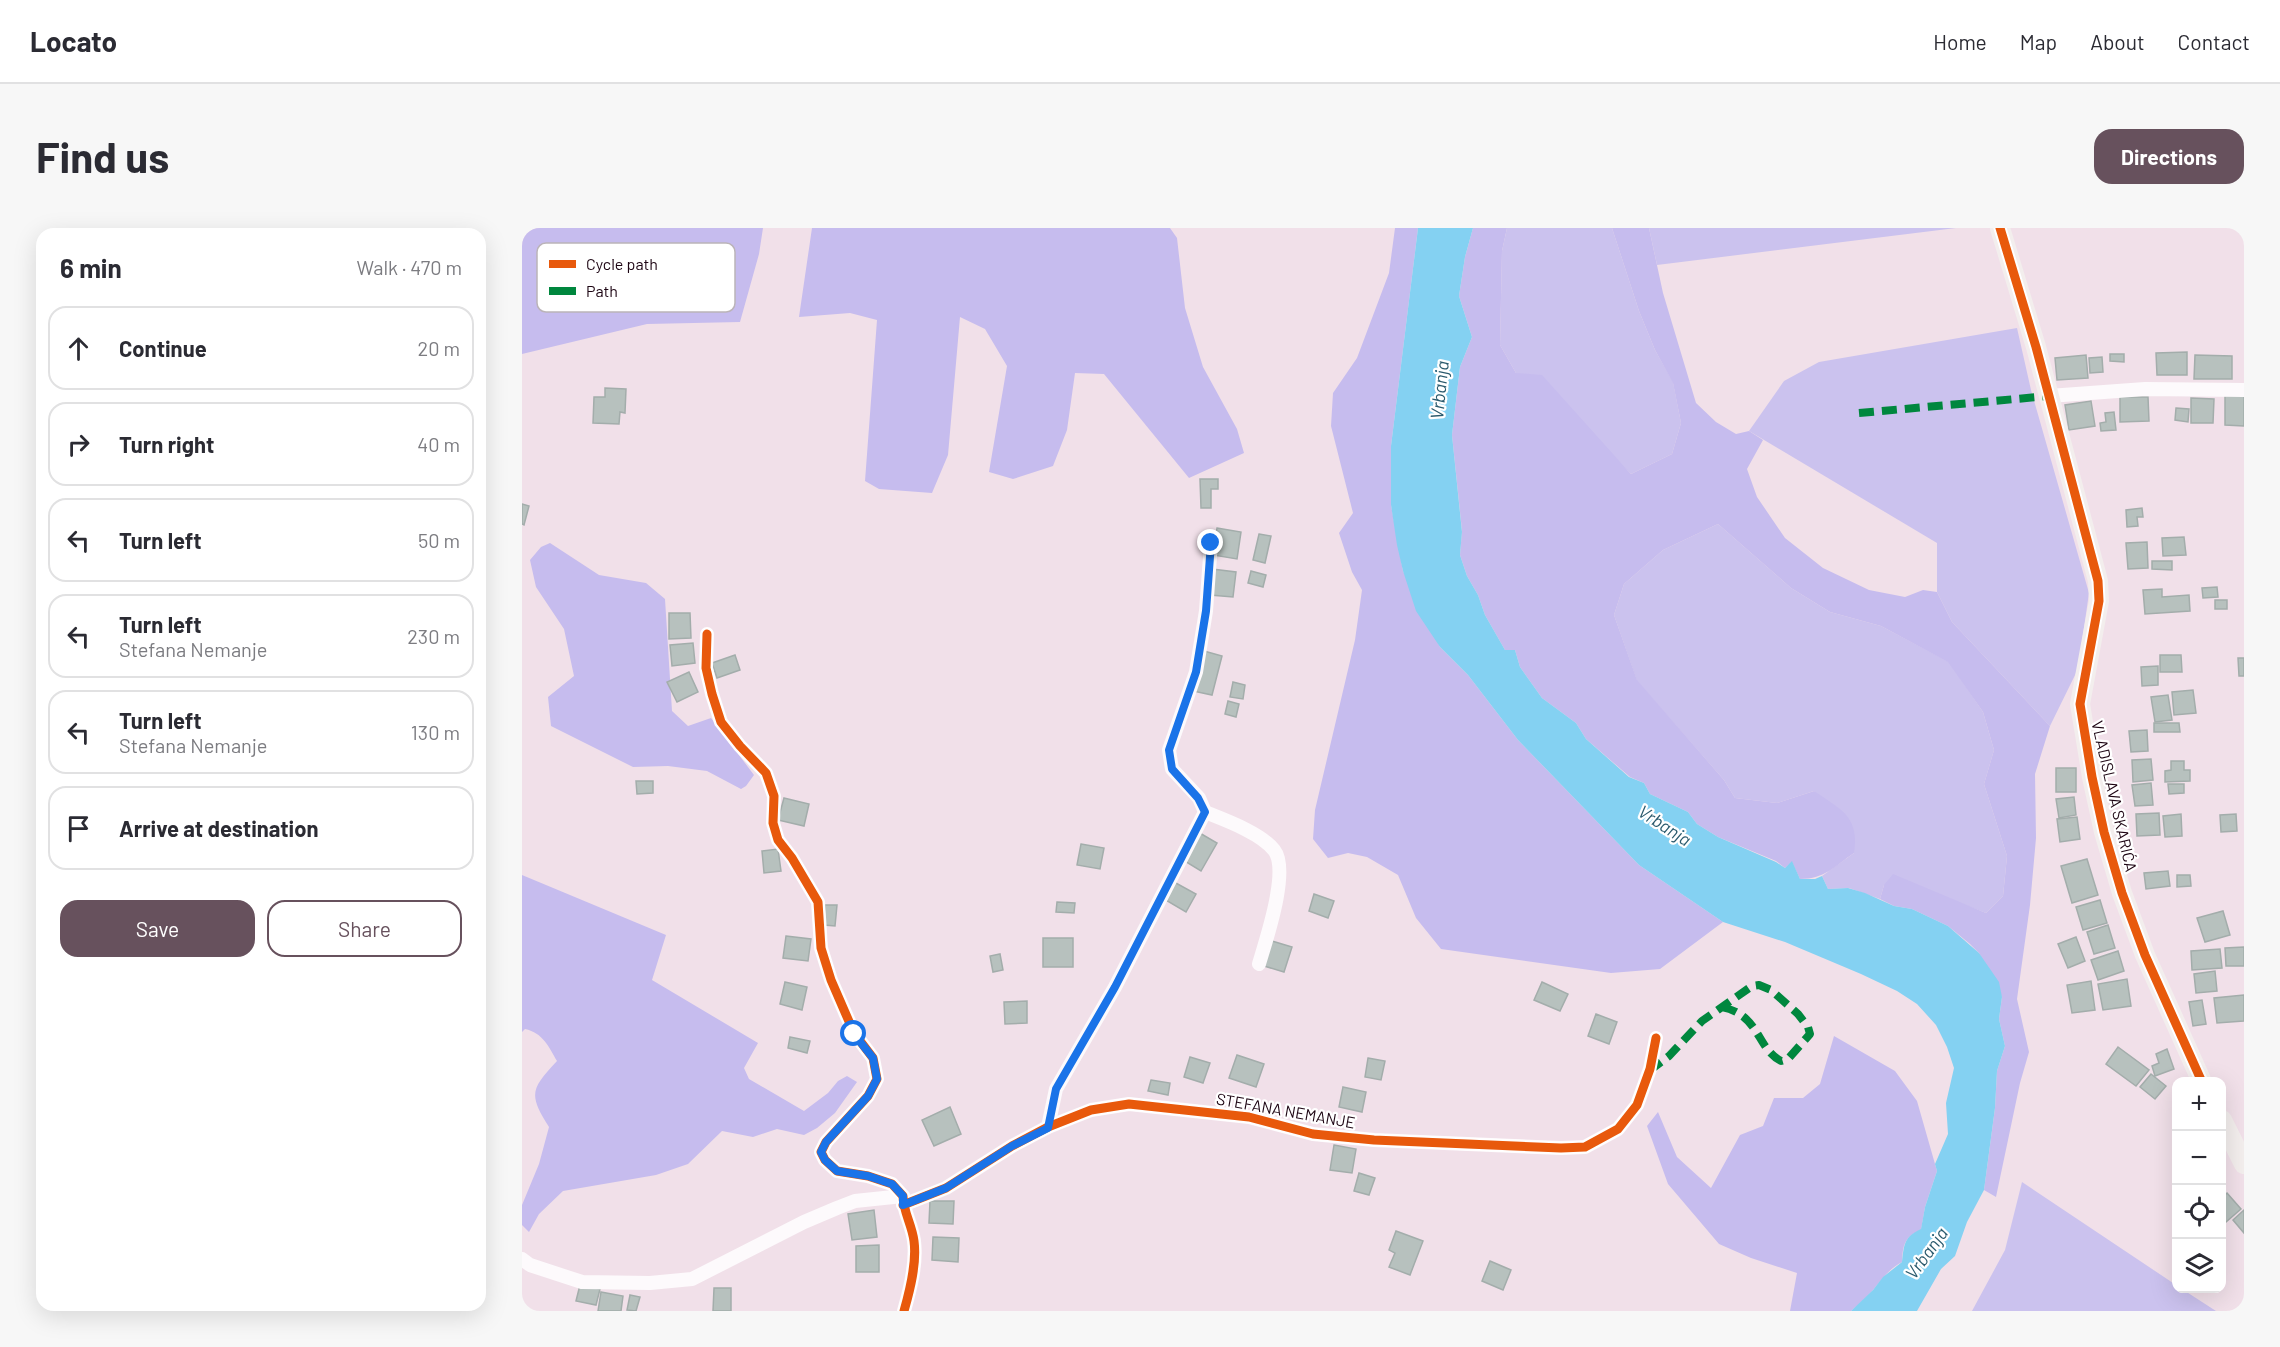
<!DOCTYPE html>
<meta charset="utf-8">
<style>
:root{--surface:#fff;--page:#f7f7f7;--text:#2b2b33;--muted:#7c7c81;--line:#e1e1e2;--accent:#67515d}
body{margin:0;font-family:Barlow,sans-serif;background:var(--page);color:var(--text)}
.controls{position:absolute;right:18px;bottom:18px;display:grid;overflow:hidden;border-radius:12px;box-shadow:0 6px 24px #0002}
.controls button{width:54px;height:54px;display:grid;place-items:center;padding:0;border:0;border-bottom:2px solid var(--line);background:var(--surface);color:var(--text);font:30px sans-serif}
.stop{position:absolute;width:18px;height:18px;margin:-14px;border:4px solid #1a73e8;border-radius:50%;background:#fff}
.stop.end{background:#1a73e8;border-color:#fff;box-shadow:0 2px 6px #0008}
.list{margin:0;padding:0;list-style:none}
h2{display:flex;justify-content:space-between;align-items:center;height:78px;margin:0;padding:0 24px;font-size:26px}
h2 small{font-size:20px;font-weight:400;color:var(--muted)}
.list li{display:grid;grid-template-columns:39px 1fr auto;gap:18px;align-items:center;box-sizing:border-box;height:84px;margin:0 12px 12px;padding:0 12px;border:2px solid var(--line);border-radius:18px}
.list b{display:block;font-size:22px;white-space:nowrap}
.list p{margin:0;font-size:20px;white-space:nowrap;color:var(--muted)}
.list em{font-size:20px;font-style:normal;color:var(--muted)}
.actions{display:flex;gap:12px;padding:18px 24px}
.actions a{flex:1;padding:14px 0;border:2px solid var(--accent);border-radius:18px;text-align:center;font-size:21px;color:var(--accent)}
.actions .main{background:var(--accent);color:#fff}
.icon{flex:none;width:33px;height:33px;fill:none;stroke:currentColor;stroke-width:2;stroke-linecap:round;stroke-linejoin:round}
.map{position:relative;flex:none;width:1722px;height:1083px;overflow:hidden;border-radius:18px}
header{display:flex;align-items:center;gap:36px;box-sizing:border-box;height:84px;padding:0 30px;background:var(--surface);border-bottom:2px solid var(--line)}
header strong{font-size:28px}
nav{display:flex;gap:33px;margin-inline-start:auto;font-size:21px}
.intro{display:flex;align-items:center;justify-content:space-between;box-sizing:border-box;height:144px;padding:0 36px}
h1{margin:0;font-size:42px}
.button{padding:15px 27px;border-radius:18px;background:var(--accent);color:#fff;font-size:21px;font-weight:700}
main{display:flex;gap:36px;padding:0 36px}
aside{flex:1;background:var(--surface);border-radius:18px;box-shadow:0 6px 24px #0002}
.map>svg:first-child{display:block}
.green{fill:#cbc2ee}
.forest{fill:#c6bcee}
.water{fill:#84d1f2}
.building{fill:#b7c1be;stroke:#a3adab;stroke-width:1.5}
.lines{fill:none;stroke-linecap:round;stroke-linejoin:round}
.street{stroke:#fdfafc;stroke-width:14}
.secondary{stroke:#f3eeed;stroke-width:20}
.quiet{stroke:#00873e;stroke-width:8;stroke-dasharray:15 8;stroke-linecap:butt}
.cycleway-casing{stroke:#fff;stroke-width:13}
.cycleway{stroke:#e8590c;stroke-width:9}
.route{stroke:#1a73e8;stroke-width:8}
.labels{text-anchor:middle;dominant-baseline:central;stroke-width:4.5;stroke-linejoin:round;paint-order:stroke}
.street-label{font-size:16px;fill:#1c0412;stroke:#fff}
.water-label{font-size:18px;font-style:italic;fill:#2a5a6d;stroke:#fff}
.key{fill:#fff;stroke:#bbb4b8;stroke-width:1.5}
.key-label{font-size:16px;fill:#1c0412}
</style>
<header>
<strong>Locato</strong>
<nav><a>Home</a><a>Map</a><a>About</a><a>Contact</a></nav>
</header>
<div class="intro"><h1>Find us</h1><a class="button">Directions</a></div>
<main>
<aside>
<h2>6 min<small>Walk · 470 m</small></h2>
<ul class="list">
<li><svg class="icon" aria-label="ahead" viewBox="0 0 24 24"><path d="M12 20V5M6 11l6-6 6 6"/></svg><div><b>Continue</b></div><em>20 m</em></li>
<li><svg class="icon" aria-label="right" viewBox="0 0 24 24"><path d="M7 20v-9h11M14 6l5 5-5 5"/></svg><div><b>Turn right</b></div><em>40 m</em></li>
<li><svg class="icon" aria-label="left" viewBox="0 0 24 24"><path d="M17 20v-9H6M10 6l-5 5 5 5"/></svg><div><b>Turn left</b></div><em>50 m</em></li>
<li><svg class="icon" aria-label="left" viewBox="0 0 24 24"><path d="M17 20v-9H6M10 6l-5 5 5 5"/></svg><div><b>Turn left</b><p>Stefana Nemanje</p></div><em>230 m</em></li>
<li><svg class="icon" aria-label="left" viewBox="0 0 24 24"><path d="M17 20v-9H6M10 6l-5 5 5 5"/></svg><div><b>Turn left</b><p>Stefana Nemanje</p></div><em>130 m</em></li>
<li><svg class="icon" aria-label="arrive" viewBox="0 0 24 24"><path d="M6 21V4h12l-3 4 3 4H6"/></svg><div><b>Arrive at destination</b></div></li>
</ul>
<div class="actions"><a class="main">Save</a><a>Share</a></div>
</aside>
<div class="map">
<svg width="1722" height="1083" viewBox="0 0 1722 1083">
<rect width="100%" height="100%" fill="#f1e0e9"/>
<g class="green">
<path d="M985,0H1090L1117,83L1133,122L1151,154L1159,195L1150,226L1109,246L1086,222L994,145L978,117L980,23Z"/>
<path d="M1127,0H1434L1135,37Z"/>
<path d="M1495,100L1509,162L1567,365L1556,441L1528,498L1430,394L1415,364V315L1227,203L1262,153L1297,134Z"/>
<path d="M1196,296L1269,360L1308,384L1359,398L1427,434L1461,484L1472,522L1462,556L1485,628L1481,668L1464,685L1438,675L1362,657L1358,671L1327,660L1306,661L1300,648L1332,625L1292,563L1255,575L1213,570L1202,552L1115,453L1092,387L1102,356L1141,322Z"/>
<path d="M1500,954L1654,1057V1060L1660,1061L1694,1083H1450L1483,1022Z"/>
</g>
<g class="forest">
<path d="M0,0H241L237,26L218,94L125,96L0,126Z"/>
<path d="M290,0H648L655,10L663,80L681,139L715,201L722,225L667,250L582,146L553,145L545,202L531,238L491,251L467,244L485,138L463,101L438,89L426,227L410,265L357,261L343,253L355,92L328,85L277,89Z"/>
<path d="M873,0H896L869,218V277L881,343L918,419L946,447L996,512L1117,637L1201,694L1138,741L1089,745L919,721L894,690L876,647L845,629L826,625L806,630L791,611L793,582L833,412L840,362L830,344L817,305L831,285L809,198L811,165L835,130L867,45Z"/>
<path d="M951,0H985L980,23L978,117L994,145L1020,147L1109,246L1150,226L1159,195L1151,155L1133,122L1117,83L1090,0H1127L1141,65L1174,175L1194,194L1214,206L1227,203L1241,212L1225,241L1235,269L1263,310L1301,340L1347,362L1383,369L1401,362L1415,364L1430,394L1528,498L1513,546L1514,610L1508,677L1495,771L1507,824L1498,855L1474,969L1462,962L1473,880L1475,843L1483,818L1477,791L1480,769L1457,725L1448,716L1426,698L1390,681L1372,678L1358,671L1362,657L1371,646L1464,685L1481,668L1485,628L1462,556L1472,522L1461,484L1426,434L1359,398L1308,384L1269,360L1196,296L1141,322L1102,356L1092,387L1115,452L1202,552L1213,570L1255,575L1292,563C1318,581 1338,588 1332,625C1313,638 1303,651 1278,651L1270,634L1263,640L1254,633L1196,609L1175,596L1166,584L1128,566L1122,555L1108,549L1064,511L1054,495L1020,470L998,439L993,422H983L963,387L956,367L945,348L938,327L940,303L930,207L938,139L950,109L937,68L943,29Z"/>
<path d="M28,315L77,347L124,355L143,371L150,483L166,498L189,490L232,547L224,558L219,561L185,543L146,538L111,539L29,498L26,469L52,448L42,401L14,359L8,332L19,319Z"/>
<path d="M0,647L144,707L130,752L236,815L222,840L227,851L282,883L306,865L316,853L325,848L335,854L313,885L295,900L282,907L255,901L231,909L200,903L166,936L134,947L41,963L17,986L7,1004L0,997V977L17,936L27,899C6,866 9,861 35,833C27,819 21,805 3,801L0,804Z"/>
<path d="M1312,808L1373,843L1395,873L1415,943L1403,979L1399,1002C1382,1009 1381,1017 1380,1034C1367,1041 1361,1050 1351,1062C1345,1069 1337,1076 1329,1083H1268L1275,1045L1229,1030L1197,1016L1146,956L1125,898L1136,884L1155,929L1189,960L1218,907L1241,898L1252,870H1281L1298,856Z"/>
</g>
<path class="water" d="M896,0H951L943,29L937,68L950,109L938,139L930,207L940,304L938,327L945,348L956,367L963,387L983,422H993L998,439L1020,470L1054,495L1064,511L1107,549L1122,555L1128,566L1166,584L1175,596L1196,609L1254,634L1263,640L1270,633L1278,651H1293L1300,648L1306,661L1326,660L1343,665L1372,678L1390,681L1426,698L1457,725L1477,754L1480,769L1477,791L1483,818L1475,843L1473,880L1462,962L1445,994L1433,1028L1419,1041L1395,1083H1329L1351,1062L1361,1049L1380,1034C1382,1016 1382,1009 1399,1001L1403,979L1415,943L1413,936L1426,906L1424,875L1432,840L1425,819L1414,797L1395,776L1375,763L1339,746L1263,714L1201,694L1117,637L996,512L946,447L918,419L894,383L881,343L875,317L869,277V218Z"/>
<g class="building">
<path d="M1665,124V147H1635L1634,125Z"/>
<path d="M1588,126H1602V134L1588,133Z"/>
<path d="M1564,127L1566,150L1535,152L1533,130Z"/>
<path d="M1673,127L1710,128V151H1672Z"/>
<path d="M1580,129L1581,144L1568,145L1567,130Z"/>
<path d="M83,160L104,161L103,185L98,184L97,196L71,195L72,169H83Z"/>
<path d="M1703,168H1722V198L1703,197Z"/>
<path d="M1598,169H1626L1627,193L1598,194Z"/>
<path d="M1669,170L1692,171L1691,195H1669Z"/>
<path d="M1569,173L1573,198L1547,202L1543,177Z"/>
<path d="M1654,180L1667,181L1666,194L1653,192Z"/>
<path d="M1592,184L1594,202L1579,203L1578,195L1584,194L1583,185Z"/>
<path d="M678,251H696V261H689V280H679Z"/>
<path d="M0,276L7,278L2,297L0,296Z"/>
<path d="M1620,280L1621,289H1615L1616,298L1605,299L1604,282Z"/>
<path d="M695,300L719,304L715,331L691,327Z"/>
<path d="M737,306L749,308L743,335L731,332Z"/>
<path d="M1662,309L1664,327L1641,328L1640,310Z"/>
<path d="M1625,314L1626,340L1606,341L1604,315Z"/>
<path d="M1630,333H1650V342L1630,341Z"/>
<path d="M690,341L714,344L711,369L688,367Z"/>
<path d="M729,343L744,347L741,359L726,355Z"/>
<path d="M1695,359L1696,369L1681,370L1680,360Z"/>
<path d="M1640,361V369L1667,367L1668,383L1623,386L1621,362Z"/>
<rect x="1693" y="372" width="12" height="9"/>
<path d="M147,385H168L169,410L147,411Z"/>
<path d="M171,415L173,435L150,438L148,417Z"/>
<path d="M682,423L700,428L690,467L671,463Z"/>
<path d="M213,427L218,442L195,450L190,435Z"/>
<path d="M1638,427H1659L1660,444H1638Z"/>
<path d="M1716,430H1722V448H1717Z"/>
<path d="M1636,438V457L1620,458L1619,439Z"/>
<path d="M167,444L176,464L155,474L145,454Z"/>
<path d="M711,454L723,457L721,471L708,469Z"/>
<path d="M1671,462L1674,485L1652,487L1650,464Z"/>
<path d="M1646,467L1650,492L1633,494L1629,469Z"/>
<path d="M706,473L717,476L714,489L703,486Z"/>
<path d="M1632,495H1657L1658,504H1632Z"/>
<path d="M1625,502L1626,523L1609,524L1607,503Z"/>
<path d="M1629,531L1631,552L1611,554L1610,532Z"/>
<path d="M1649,533H1662V542H1668V553L1643,554V543L1649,542Z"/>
<rect x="1534" y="540" width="20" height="24"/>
<path d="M114,553H131V565L115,566Z"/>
<path d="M1629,555L1631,577L1613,578L1610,557Z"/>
<path d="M1646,556H1662V565L1647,566Z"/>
<path d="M1552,569L1554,587L1537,590L1534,571Z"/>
<path d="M262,570L287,576L282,598L256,592Z"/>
<path d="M1637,585L1638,607L1615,608L1614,586Z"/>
<path d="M1659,586L1660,608L1643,609L1641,588Z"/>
<path d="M1714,586L1715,603L1699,604L1698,587Z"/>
<path d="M1555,589L1558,611L1538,614L1535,591Z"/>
<path d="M676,604L695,615L679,643L661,632Z"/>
<path d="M559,616L582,620L578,641L555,637Z"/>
<path d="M256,621L259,643L242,645L240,623Z"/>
<path d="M1565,631L1576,667L1550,675L1539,638Z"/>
<path d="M1646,643L1648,658L1624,661L1622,645Z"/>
<path d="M1655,647H1668L1669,658L1655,659Z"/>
<path d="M652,654L674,666L664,684L642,671Z"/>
<path d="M792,666L812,673L806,690L787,683Z"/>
<path d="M1578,672L1585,695L1561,702L1554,679Z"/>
<path d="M535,674L553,675L552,685L534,684Z"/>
<path d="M303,677H315L313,698L302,697Z"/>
<path d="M1701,683L1708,707L1683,714L1675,690Z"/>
<path d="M1586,697L1593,720L1572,726L1565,704Z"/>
<path d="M264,708L289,711L286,733L261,730Z"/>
<path d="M1554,709L1563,733L1546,740L1536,716Z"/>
<rect x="521" y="710" width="30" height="29"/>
<path d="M750,713L770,719L762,744L742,738Z"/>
<path d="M1722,719V738H1704L1703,720Z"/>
<path d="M1698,721L1700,740L1670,742L1669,723Z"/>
<path d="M1596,723L1602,743L1576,752L1569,732Z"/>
<path d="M478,726L481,742L471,744L468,728Z"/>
<path d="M1693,743L1695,763L1674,765L1672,746Z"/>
<path d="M1605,751L1609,778L1581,782L1576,756Z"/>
<path d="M1569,753L1573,782L1550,785L1545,757Z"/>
<path d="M263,754L285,759L280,782L258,776Z"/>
<path d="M1020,754L1046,766L1038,783L1012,772Z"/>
<path d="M1722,767V793L1695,795L1692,770Z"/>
<path d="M1680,772L1684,796L1671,798L1667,774Z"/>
<path d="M505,773V795L483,796L482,774Z"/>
<path d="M1074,786L1095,794L1087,816L1066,808Z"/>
<path d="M268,809L288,813L285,825L266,820Z"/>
<path d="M1596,819L1627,842L1614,858L1584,836Z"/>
<path d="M1645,821L1652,841L1633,848L1630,838L1637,835L1634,826Z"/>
<path d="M715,827L742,836L734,859L707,850Z"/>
<path d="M668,829L688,835L681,855L662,849Z"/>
<path d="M846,830L863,833L859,852L843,849Z"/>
<path d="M1629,846L1644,858L1633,871L1618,859Z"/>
<path d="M629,852L648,855L646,867L626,863Z"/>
<path d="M821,859L844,864L840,884L817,879Z"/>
<path d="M428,879L439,906L412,918L400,892Z"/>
<path d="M812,917L834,921L830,945L808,942Z"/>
<path d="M837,945L853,950L847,967L832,963Z"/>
<path d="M1705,965L1719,981L1704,994L1700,990V970Z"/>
<path d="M408,973H432L431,996L407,995Z"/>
<path d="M352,982L355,1009L330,1012L326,986Z"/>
<path d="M1722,982V1005L1711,992Z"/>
<path d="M874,1003L901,1013L888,1047L867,1039L873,1025L867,1022Z"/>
<path d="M411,1009L437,1010L436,1034L410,1032Z"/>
<path d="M357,1017V1044H334V1018Z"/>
<path d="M968,1033L989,1042L981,1062L960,1053Z"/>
<path d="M58,1057L78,1061L74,1077L54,1073Z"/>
<path d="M192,1060H209V1083H191Z"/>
<path d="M79,1064L101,1068L99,1083H76Z"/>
<path d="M108,1067L118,1069L114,1083L105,1082Z"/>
</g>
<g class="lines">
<g class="street">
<path d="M1527,168L1623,161L1722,162"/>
<path d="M185,406L184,440L190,466L199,494L218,518L244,545L252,568L251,595L256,612L270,630L296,674L299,720L309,752L332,805L351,830L355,851L346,868L304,914L299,924L303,932L315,943L346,948L370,956L381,968C381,983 390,997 392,1013C395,1035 388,1062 382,1083"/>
<path d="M683,584C703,592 739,605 752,622C768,642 744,712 737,736"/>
<path d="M526,899L534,861L593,759L683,584L677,570L650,541L647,522L674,444L684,383L689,315"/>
<path d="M381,977L424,960L490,918L526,899L569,882L607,876L727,889L791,906L852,912L1039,920L1063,919L1096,901L1115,877L1128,841L1134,810"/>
<path d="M0,1031L8,1037L60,1054L128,1055L170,1051L282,994L315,980L333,973L381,968"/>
</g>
<g class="secondary">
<path d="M1478,0L1514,119L1576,353L1577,373L1558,476L1570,549L1582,604L1600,665L1623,727L1680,854"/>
<path d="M1700,892L1722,936"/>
</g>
<g class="quiet">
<path d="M1337,185L1527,168"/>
<path d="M1127,843L1147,828L1180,793L1230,758L1237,757L1249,762L1276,786L1286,799L1288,806L1266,831L1259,833C1234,820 1238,786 1199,779"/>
</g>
<g class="cycleway-casing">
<g id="cycleway">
<path d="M1478,0L1514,119L1576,353L1577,373L1558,476L1570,549L1582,604L1600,665L1623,727L1680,854"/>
<path d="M185,406L184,440L190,466L199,494L218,518L244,545L252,568L251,595L256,612L270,630L296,674L299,720L309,752L332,805L351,830L355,851L346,868L304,914L299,924L303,932L315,943L346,948L370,956L381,968C381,983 390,997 392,1013C395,1035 388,1062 382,1083"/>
<path d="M381,977L424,960L490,918L526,899L569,882L607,876L727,889L791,906L852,912L1039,920L1063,919L1096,901L1115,877L1128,841L1134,810"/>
</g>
</g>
<use href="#cycleway" class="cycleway"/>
</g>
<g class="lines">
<path class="route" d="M332,806L351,830L355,851L346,868L304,914L299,924L303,932L315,943L346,948L370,956L381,968V977L424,960L490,918L526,900L534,861L593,759L683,584L676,570L650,541L647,522L674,444L684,383L689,315"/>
</g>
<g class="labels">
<g class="street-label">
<text transform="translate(1593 568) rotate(77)">VLADISLAVA SKARIĆA</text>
<text transform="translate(764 882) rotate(10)">STEFANA NEMANJE</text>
</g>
<g class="water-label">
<text transform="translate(917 162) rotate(-84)">Vrbanja</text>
<text transform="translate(1143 597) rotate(33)">Vrbanja</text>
<text transform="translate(1404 1025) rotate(-54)">Vrbanja</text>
</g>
</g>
<rect x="15" y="15" width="198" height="69" rx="9" class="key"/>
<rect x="27" y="32" width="27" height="8" fill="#e8590c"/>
<rect x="27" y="59" width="27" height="8" fill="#00873e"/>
<g class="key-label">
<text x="64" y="42">Cycle path</text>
<text x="64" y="69">Path</text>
</g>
</svg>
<div class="controls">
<button>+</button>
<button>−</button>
<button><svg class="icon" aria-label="locate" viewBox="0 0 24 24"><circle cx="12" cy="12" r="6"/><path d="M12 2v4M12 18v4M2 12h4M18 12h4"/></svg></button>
<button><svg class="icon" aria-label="layers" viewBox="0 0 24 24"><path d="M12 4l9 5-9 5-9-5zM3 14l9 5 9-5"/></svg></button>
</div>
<div class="stop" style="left:332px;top:806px"></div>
<div class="stop end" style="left:689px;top:315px"></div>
</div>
</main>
